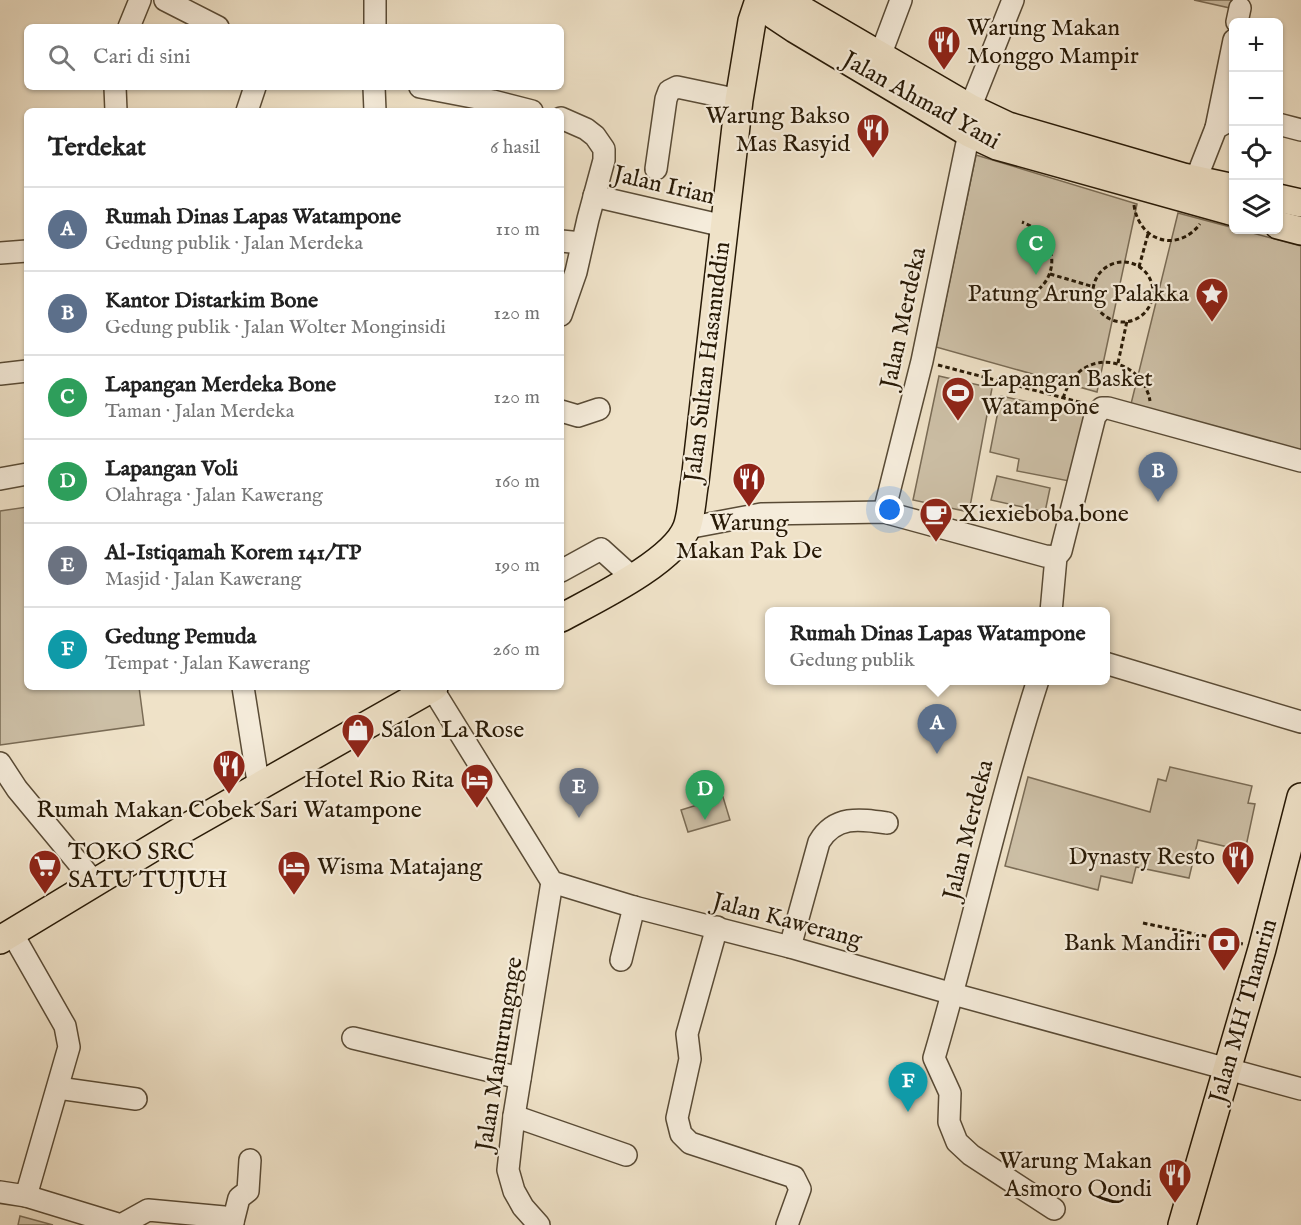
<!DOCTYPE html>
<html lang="id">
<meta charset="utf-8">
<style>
:root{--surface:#fff;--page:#f2f2f2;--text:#222;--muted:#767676;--line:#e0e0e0;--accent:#8f2418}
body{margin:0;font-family:"IM FELL English",serif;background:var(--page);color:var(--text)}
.controls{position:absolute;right:18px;top:18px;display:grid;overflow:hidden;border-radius:9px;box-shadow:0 2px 4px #0004}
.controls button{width:54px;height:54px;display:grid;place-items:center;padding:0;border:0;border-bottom:2px solid var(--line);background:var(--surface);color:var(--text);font:30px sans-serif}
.you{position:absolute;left:890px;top:510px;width:21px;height:21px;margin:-15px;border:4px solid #fff;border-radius:50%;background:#1a73e8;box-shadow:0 0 0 9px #1a73e833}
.badge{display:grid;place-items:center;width:39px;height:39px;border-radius:50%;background:var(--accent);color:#fff;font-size:20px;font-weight:700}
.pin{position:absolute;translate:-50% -50px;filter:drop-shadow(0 2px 3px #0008)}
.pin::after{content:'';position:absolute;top:32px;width:21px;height:18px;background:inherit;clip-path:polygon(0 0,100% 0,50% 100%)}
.popup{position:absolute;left:765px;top:607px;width:345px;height:78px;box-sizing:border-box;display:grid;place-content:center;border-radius:9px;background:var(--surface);filter:drop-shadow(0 2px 4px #0005);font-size:20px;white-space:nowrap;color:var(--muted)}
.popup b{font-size:22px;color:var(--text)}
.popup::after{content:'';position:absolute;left:50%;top:100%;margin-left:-12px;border:12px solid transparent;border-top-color:var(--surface)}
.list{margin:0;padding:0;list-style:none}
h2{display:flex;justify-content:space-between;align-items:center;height:78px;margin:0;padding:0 24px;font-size:26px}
h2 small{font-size:20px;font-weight:400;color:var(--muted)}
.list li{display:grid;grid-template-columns:39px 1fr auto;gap:18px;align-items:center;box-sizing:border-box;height:84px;padding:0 24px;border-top:2px solid var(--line)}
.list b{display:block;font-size:22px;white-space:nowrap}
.list p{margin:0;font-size:20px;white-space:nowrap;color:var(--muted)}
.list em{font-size:20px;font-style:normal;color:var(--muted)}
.icon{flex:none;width:33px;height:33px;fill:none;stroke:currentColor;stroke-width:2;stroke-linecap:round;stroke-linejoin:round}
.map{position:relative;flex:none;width:1301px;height:1225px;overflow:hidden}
.search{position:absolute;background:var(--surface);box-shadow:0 2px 4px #0004;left:24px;top:24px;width:540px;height:66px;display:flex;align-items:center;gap:15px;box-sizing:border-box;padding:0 21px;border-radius:9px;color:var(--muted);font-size:22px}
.panel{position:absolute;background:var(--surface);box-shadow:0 2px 4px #0004;left:24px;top:108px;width:540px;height:582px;border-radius:9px}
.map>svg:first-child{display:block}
.green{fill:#cdc0a7;stroke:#7a6c56;stroke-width:1.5}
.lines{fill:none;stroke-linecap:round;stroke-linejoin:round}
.minor-casing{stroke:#594b36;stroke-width:24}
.major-casing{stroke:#271906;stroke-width:30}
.path{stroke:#271906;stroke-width:3;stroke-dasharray:4.5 3;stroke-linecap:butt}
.minor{stroke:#f5ecdb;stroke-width:21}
.major{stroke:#efe2c8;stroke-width:27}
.labels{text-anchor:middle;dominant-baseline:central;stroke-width:4.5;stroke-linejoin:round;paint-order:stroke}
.poi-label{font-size:24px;fill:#271906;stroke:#f5ecdb;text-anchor:start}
.street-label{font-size:24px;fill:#271906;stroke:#f5ecdb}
</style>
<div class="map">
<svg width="1301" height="1225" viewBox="0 0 1301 1225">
<rect width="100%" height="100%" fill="#efe2c8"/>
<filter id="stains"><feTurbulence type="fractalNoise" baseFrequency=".00333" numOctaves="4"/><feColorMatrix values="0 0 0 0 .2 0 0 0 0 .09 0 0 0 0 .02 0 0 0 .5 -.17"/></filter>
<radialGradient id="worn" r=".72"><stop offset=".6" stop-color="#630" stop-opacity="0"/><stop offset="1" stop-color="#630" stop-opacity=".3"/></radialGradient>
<g class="green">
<path d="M1194,0H1231L1230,8Z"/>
<path d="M976,155L1137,204L1097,392L936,347Z"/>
<path d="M1178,213L1301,246V451L1130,408Z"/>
<path d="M939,376L992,388L969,512L913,500Z"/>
<path d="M1001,396L1085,414L1069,481L1017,471L1019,459L990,452Z"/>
<path d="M997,476L1050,488L1045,512L991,500Z"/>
<path d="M27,507V687H139L144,725L0,745V511Z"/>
<path d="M1170,767L1252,786L1248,803L1255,804L1245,851L1198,840L1189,878L1136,867L1132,883L1101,876L1098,890L1005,866L1028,777L1150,812L1158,779L1166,781Z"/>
<path d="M723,797L730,820L688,832L681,810Z"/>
<path d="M20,1216L53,1225H18Z"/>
</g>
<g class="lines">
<g class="minor-casing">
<g id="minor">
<path d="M165,0L218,27"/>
<path d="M1237,22L1240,8"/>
<path d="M129,27L140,0"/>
<path d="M375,27V0"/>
<path d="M880,56L901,0"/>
<path d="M115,87L116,111"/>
<path d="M374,87L375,111"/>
<path d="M420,87L493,101L532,111"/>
<path d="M970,108L1013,0"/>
<path d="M247,111L255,87"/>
<path d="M561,118L586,129L595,136L604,149V160L588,219L576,272L561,315"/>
<path d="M1278,124L1301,130"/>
<path d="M1216,128L1234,40"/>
<path d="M656,169L666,99L669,91L677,87L739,100"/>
<path d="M1196,179L1216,128L1234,118"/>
<path d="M594,196L724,226"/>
<path d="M561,241L582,243"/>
<path d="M0,253L27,251"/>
<path d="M0,374L27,371"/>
<path d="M561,411L578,416L599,409"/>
<path d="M0,479L27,474"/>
<path d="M884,512L922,361L969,133"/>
<path d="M687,528L761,514L884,512L1045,556L1056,557"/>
<path d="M561,571L601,549L633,578"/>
<path d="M1051,612L1056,557L1061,551L1095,416L1102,408H1108L1301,461"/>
<path d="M1105,663L1301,722"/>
<path d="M1038,680C998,805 971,933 934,1058L950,1093L949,1122L957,1142L971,1155L1054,1209"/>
<path d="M243,687L259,788"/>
<path d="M432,688L552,882L634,907L790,947L953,994L1301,1089"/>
<path d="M0,763L17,789L95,883"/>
<path d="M717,927L687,1034L690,1059L677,1118L681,1134L690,1143L794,1177L800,1189L787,1225"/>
<path d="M790,947L819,842C835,815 860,819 887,823"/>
<path d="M621,960L634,907"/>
<path d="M353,1038L520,1078"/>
<path d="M58,1088L136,1099"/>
<path d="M514,1116L626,1155"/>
<path d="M0,1192L26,1196L69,1047L65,1026L12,933"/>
<path d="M26,1196L121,1225L148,1210L224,1217L233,1222L232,1225"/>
<path d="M233,1222L239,1198L248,1191L250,1160"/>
<path d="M539,1225L523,1207L514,1191L508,1170L514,1116L552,882"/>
</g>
</g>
<g class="major-casing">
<g id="major">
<path d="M760,0L774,15L795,29L969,133L997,146L1234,212"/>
<path d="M790,0L802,10L970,108L1008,126L1183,177L1234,188"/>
<path d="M1278,198L1301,203"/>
<path d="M1278,225L1301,231"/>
<path d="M561,618C594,600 674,562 687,527C692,513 692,496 695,481L739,100L752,21L759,0"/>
<path d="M0,940L182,830L434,687"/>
<path d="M1182,1225L1262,949L1301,797"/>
</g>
</g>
<g class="path">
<path d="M1134,205C1139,242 1178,253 1200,224"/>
<circle cx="1123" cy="292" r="30"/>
<path d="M1139,267L1148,234"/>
<path d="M1050,274L1094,287"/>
<path d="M1003,298C1056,305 1071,241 1022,222"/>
<path d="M1118,363L1127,321"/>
<path d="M938,365L1083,403"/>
<path d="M1063,398C1066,391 1068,383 1074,377C1099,348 1144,365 1150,401"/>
<path d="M1143,923L1243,944"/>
</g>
<use href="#minor" class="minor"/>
<use href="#major" class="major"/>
</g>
<defs>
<g id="restaurant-pin" transform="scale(1.725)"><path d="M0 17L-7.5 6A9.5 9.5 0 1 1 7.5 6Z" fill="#8f2418" stroke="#f5ecdb"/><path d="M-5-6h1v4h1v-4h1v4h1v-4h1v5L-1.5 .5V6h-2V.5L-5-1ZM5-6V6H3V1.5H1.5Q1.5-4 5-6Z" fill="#fff"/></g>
<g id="sight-pin" transform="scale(1.725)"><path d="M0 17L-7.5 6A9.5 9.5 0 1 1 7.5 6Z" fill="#8f2418" stroke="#f5ecdb"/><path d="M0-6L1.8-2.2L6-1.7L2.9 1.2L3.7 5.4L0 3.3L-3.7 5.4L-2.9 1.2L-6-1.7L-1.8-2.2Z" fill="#fff"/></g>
<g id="stadium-pin" transform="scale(1.725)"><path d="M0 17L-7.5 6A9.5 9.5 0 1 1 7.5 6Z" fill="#8f2418" stroke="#f5ecdb"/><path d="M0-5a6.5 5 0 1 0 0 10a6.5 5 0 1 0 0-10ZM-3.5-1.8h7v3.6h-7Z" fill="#fff"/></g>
<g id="cafe-pin" transform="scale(1.725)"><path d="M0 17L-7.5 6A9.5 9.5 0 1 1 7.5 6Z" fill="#8f2418" stroke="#f5ecdb"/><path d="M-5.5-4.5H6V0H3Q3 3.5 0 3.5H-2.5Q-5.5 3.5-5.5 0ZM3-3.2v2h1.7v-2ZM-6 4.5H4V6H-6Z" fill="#fff"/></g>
<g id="shop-pin" transform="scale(1.725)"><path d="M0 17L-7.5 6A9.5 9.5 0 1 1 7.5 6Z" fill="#8f2418" stroke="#f5ecdb"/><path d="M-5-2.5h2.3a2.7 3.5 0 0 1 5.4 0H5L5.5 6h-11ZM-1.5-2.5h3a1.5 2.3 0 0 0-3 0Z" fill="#fff"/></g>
<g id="hotel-pin" transform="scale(1.725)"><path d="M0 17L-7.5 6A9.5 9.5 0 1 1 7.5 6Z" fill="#8f2418" stroke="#f5ecdb"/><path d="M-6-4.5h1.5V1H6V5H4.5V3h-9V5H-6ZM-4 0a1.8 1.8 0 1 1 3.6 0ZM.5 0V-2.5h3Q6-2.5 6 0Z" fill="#fff"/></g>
<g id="supermarket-pin" transform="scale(1.725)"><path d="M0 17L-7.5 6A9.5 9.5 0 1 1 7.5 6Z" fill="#8f2418" stroke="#f5ecdb"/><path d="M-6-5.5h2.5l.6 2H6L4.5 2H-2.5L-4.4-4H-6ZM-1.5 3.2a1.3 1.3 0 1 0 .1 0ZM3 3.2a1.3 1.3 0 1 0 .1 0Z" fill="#fff"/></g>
<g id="bank-pin" transform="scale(1.725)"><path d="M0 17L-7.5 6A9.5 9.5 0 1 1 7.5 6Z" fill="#8f2418" stroke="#f5ecdb"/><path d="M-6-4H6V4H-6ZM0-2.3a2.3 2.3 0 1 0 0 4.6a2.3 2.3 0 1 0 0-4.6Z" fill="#fff"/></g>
</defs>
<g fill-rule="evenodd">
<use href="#restaurant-pin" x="944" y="42"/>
<use href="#restaurant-pin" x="873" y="130"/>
<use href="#sight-pin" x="1212" y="294"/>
<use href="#stadium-pin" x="958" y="393"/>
<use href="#restaurant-pin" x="749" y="479"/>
<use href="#cafe-pin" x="936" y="514"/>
<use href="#shop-pin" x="358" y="730"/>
<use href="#restaurant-pin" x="229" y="766"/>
<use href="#hotel-pin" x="477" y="780"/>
<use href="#restaurant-pin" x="1238" y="857"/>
<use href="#supermarket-pin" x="45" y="866"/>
<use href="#hotel-pin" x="294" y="867"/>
<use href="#bank-pin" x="1224" y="943"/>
<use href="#restaurant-pin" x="1175" y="1175"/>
</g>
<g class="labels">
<g class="poi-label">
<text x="967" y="28">Warung Makan<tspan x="967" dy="28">Monggo Mampir</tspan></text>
<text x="850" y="116" text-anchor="end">Warung Bakso<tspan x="850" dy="28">Mas Rasyid</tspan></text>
<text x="1189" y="294" text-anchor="end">Patung Arung Palakka</text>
<text x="981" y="379">Lapangan Basket<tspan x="981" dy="28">Watampone</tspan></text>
<text x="959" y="514">Xiexieboba.bone</text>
<text x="749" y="523" text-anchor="middle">Warung<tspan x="749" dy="28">Makan Pak De</tspan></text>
<text x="381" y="730">Salon La Rose</text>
<text x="454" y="780" text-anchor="end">Hotel Rio Rita</text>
<text x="229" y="810" text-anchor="middle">Rumah Makan Cobek Sari Watampone</text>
<text x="68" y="852">TOKO SRC<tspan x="68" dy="28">SATU TUJUH</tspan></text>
<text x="1215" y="857" text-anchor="end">Dynasty Resto</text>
<text x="317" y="867">Wisma Matajang</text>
<text x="1201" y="943" text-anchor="end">Bank Mandiri</text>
<text x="1152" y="1161" text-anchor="end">Warung Makan<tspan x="1152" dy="28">Asmoro Qondi</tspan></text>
</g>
<g class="street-label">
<text transform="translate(921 101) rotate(29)">Jalan Ahmad Yani</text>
<text transform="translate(664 186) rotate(13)">Jalan Irian</text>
<text transform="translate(904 318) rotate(-78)">Jalan Merdeka</text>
<text transform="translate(708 362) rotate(-83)">Jalan Sultan Hasanuddin</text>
<text transform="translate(969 830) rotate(-76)">Jalan Merdeka</text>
<text transform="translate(787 921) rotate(15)">Jalan Kawerang</text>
<text transform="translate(1244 1011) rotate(-74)">Jalan MH Thamrin</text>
<text transform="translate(500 1054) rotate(-81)">Jalan Manurungnge</text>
</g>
</g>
<rect width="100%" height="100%" filter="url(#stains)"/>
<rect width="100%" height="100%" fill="url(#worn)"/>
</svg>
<div class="controls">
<button>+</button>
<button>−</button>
<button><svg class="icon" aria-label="locate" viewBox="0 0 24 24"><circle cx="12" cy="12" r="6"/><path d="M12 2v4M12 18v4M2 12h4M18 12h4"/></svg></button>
<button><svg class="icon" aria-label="layers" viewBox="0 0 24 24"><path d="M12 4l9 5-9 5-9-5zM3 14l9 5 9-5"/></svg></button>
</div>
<div class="you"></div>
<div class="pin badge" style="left:937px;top:754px;background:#5c6f8a">A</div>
<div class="popup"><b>Rumah Dinas Lapas Watampone</b>Gedung publik</div>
<div class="pin badge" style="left:1158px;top:502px;background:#5c6f8a">B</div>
<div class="pin badge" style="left:1036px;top:275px;background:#2e9e5b">C</div>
<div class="pin badge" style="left:705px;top:820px;background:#2e9e5b">D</div>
<div class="pin badge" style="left:579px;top:818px;background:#6b7280">E</div>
<div class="pin badge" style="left:908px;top:1112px;background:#0f9aa8">F</div>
<div class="search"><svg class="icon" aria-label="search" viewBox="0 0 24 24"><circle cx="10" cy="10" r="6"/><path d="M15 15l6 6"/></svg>Cari di sini</div>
<section class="panel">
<h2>Terdekat<small>6 hasil</small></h2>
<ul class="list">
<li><span class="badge" style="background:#5c6f8a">A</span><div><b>Rumah Dinas Lapas Watampone</b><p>Gedung publik · Jalan Merdeka</p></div><em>110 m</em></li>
<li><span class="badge" style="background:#5c6f8a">B</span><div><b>Kantor Distarkim Bone</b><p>Gedung publik · Jalan Wolter Monginsidi</p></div><em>120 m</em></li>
<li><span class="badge" style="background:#2e9e5b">C</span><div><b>Lapangan Merdeka Bone</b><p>Taman · Jalan Merdeka</p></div><em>120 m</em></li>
<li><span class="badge" style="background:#2e9e5b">D</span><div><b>Lapangan Voli</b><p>Olahraga · Jalan Kawerang</p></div><em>160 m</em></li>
<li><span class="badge" style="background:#6b7280">E</span><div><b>Al-Istiqamah Korem 141/TP</b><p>Masjid · Jalan Kawerang</p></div><em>190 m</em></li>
<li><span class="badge" style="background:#0f9aa8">F</span><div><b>Gedung Pemuda</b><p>Tempat · Jalan Kawerang</p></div><em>260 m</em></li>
</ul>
</section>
</div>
